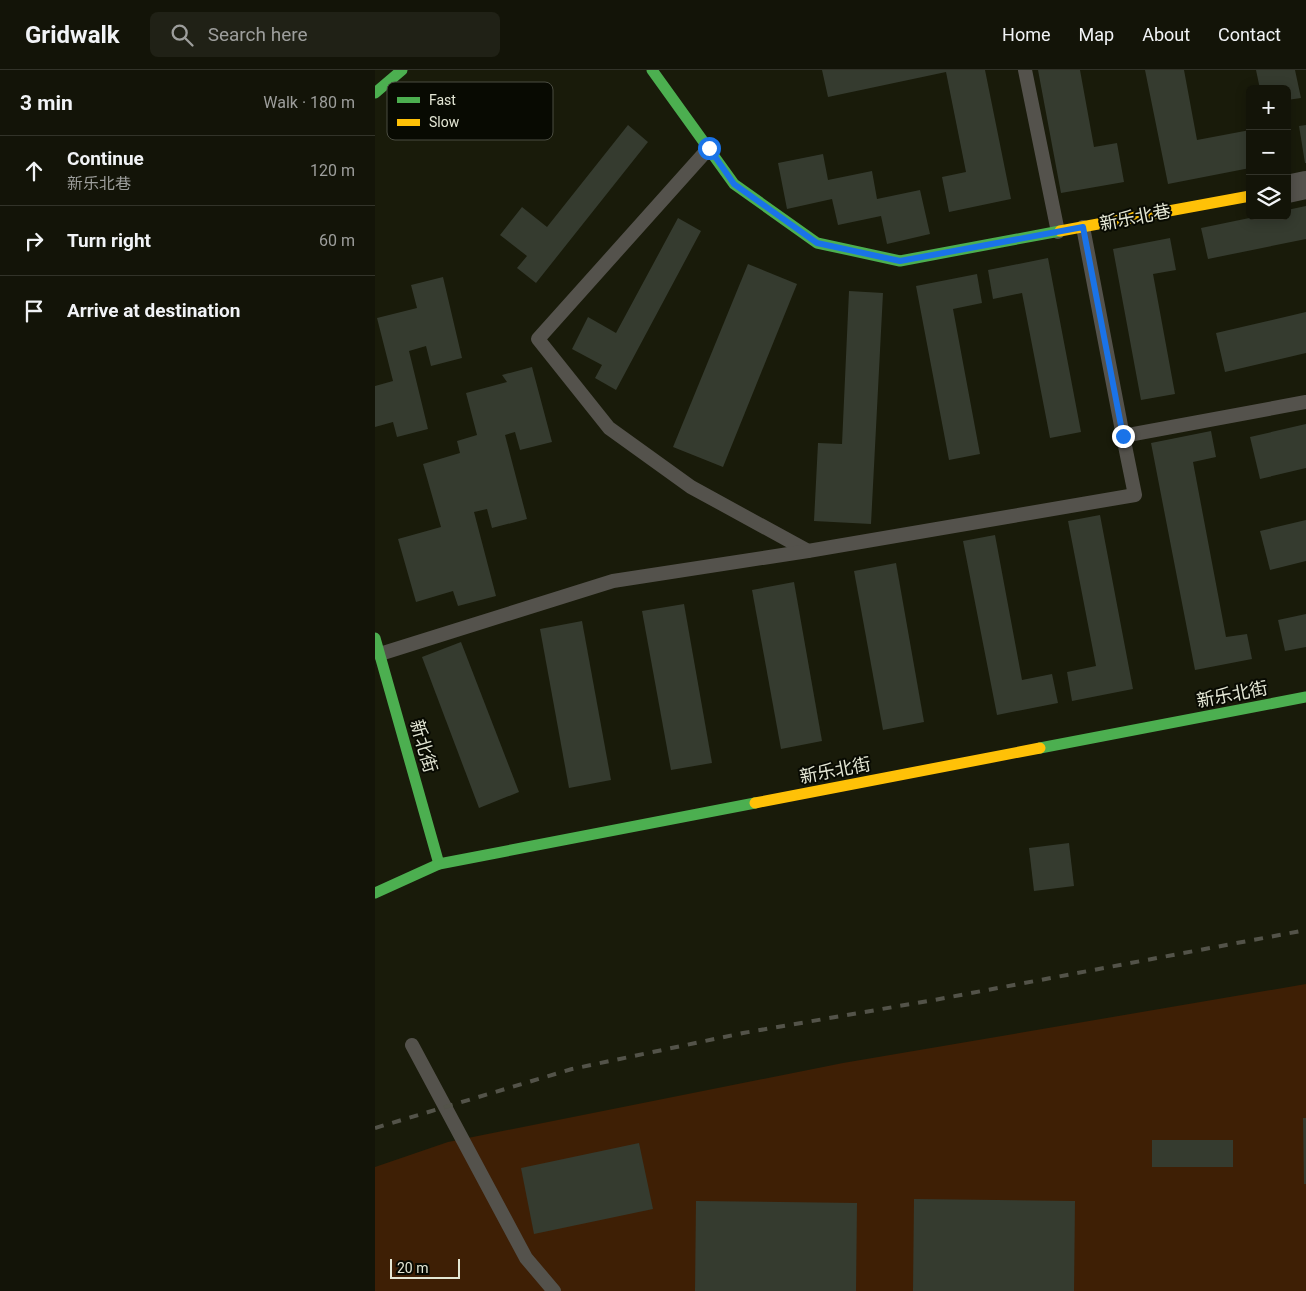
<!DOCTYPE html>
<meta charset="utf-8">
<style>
:root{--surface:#131408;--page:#202116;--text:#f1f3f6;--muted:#9d9e9c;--line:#323329}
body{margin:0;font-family:Roboto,"Noto Sans SC",sans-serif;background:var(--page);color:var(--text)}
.controls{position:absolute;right:15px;top:15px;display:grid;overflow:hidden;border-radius:8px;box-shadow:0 2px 12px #0003}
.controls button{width:45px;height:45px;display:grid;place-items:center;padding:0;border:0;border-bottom:1px solid var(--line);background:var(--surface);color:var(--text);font:25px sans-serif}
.scale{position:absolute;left:15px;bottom:12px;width:70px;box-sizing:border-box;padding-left:5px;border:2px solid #e4e7d5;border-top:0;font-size:14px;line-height:18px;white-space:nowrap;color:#e4e7d5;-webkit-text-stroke:4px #080a02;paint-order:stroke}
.stop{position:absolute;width:15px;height:15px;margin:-11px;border:4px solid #1a73e8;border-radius:50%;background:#fff}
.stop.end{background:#1a73e8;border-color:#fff;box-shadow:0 1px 5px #0008}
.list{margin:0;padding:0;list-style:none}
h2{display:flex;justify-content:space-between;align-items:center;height:65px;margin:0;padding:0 20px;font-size:21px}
h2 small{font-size:16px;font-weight:400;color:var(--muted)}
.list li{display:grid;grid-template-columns:32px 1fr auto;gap:15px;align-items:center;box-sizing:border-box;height:70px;padding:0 20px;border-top:1px solid var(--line)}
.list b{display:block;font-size:19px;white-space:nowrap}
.list p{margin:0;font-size:16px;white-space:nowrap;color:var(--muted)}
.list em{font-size:16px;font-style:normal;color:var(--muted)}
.icon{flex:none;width:28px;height:28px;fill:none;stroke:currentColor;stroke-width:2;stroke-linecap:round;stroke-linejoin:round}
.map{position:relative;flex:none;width:931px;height:1221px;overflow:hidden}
header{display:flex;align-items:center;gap:30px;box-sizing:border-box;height:70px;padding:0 25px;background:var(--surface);border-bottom:1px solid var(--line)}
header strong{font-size:24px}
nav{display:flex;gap:28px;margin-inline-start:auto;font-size:18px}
.search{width:350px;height:45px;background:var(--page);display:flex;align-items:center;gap:12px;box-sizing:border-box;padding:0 18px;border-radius:8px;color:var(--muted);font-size:19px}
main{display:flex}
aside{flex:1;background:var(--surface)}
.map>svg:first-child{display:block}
.green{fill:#3e1f05}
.building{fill:#353b2f}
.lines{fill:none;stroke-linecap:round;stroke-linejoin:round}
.lane{stroke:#54524c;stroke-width:14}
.street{stroke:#54524c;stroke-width:28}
.fast{stroke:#4caf50;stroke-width:11}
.slow{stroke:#ffc107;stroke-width:11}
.rail{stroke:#535349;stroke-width:4;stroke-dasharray:9 9;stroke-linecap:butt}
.route{stroke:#1a73e8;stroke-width:6}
.labels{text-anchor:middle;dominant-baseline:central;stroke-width:4;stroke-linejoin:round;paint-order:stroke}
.street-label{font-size:18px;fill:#e4e7d5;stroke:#080a02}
.key{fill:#080a02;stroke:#4a4c41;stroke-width:1}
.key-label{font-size:14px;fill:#e4e7d5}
</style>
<header>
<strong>Gridwalk</strong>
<div class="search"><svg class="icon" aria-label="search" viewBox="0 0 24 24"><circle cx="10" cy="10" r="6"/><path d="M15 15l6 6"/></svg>Search here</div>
<nav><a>Home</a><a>Map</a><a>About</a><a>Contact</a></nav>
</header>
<main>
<aside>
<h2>3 min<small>Walk · 180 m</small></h2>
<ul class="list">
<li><svg class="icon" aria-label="ahead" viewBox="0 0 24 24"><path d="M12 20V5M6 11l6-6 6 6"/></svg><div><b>Continue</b><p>新乐北巷</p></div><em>120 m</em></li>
<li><svg class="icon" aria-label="right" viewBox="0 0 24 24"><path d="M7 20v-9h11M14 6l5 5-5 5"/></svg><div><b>Turn right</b></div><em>60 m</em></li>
<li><svg class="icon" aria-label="arrive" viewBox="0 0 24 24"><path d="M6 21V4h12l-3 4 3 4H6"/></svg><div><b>Arrive at destination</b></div></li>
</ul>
</aside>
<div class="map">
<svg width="931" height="1221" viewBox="0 0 931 1221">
<rect width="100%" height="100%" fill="#191b0a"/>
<path class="green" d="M931,914V1221H0V1097L73,1072L468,993Z"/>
<g class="building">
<path d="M447,0H610L636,129L574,142L567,107L591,102L571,2L453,27Z"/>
<path d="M663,0H705L719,77L742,73L749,112L686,123Z"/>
<path d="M770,0H809L822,70L875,60V98L793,114Z"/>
<path d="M881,0H920L926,28L912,30V19H885Z"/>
<path d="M253,55L273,72L161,213L142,198L152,186L125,165L147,137L172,157Z"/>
<path d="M931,55V93H930L924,56Z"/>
<path d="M448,84L453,110L497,101L502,129L545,120L555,164L512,174L506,146L463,155L457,129L412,139L403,93Z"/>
<path d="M931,136V169L833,189L826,158L884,146H912V140Z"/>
<path d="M303,148L326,161L241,320L220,308L227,295L197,279L213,247L241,263Z"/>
<path d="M795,168L801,200L778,204L800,324L766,330L738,179Z"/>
<path d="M673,188L706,362L675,368L647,223L618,229L613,200Z"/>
<path d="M373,194L422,214L348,397L298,377Z"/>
<path d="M602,204L607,233L578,239L605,384L574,390L541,216Z"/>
<path d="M68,207L87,288L56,296L51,276L34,281L53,359L22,367L18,352L0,357V316L18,311L2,248L42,238L36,215Z"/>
<path d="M474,221L508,223L496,454L439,451L443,373L467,374Z"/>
<path d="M931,242V283L850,302L841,263Z"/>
<path d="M157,297L177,372L145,380L140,362L130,365L152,449L117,458L112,439L99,442L121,526L83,536L78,521L41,532L23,469L66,457L48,394L85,383L82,371L102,365L91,323L132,312L127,305Z"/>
<path d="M931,354V398L885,409L875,367Z"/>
<path d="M836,361L841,387L818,392L851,567L872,564L877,589L820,600L776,373Z"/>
<path d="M725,445L758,619L697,631L692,602L721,596L693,451Z"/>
<path d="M931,450V491L895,500L885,461Z"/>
<path d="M620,465L647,610L677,604L683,633L622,645L588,471Z"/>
<path d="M521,493L549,652L508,660L479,501Z"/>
<path d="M419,512L447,671L406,679L377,520Z"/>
<path d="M309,534L337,693L296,700L267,541Z"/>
<path d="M931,544V577L910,581L903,550Z"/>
<path d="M207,551L236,710L194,718L165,559Z"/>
<path d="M86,572L144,722L104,738L47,587Z"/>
<path d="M694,773L699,816L659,821L654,778Z"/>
<path d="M928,1048H931V1114H929Z"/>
<rect x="777" y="1070" width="81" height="27"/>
<path d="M264,1073L278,1139L159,1164L146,1098Z"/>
<path d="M539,1129L700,1131L699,1221H538Z"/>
<path d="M321,1131L482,1133L481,1221H320Z"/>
</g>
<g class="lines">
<g class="lane">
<path d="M650,0L683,162"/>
<path d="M334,78L163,269L234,358L316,417L433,481"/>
<path d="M708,157L748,366"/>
<path d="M5,584L238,511L433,481L760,425L748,366L931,332"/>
<path d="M37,975L151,1188L179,1221"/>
</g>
<path class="street" d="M912,119L931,115"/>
<g class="fast">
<path d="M277,0L359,114L442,173L525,191L685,161"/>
<path d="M0,23L27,0"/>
<path d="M0,568L64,794"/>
<path d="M665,678L931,627"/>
<path d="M0,823L64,794L380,733"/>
</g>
<g class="slow">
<path d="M685,161L875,126"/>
<path d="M380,733L665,678"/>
</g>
<path class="rail" d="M0,1058L197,999L368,963L559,930L931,860"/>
</g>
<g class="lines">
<path class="route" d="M334,78L359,114L442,173L525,191L708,157L748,366"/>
</g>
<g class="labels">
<g class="street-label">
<text transform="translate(760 147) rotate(-11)">新乐北巷</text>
<text transform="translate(857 624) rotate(-11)">新乐北街</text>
<text transform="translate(49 676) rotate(74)">新北街</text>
<text transform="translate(460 700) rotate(-11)">新乐北街</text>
</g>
</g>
<rect x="12" y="12" width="166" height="58" rx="8" class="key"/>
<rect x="22" y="27" width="23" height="6" fill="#4caf50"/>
<rect x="22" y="49" width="23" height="7" fill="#ffc107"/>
<g class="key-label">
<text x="54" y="35">Fast</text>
<text x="54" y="57">Slow</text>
</g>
</svg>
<div class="controls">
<button>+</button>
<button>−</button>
<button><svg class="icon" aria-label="layers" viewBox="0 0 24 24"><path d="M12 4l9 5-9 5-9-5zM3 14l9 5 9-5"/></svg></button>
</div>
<div class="scale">20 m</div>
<div class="stop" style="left:334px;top:78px"></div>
<div class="stop end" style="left:748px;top:366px"></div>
</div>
</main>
